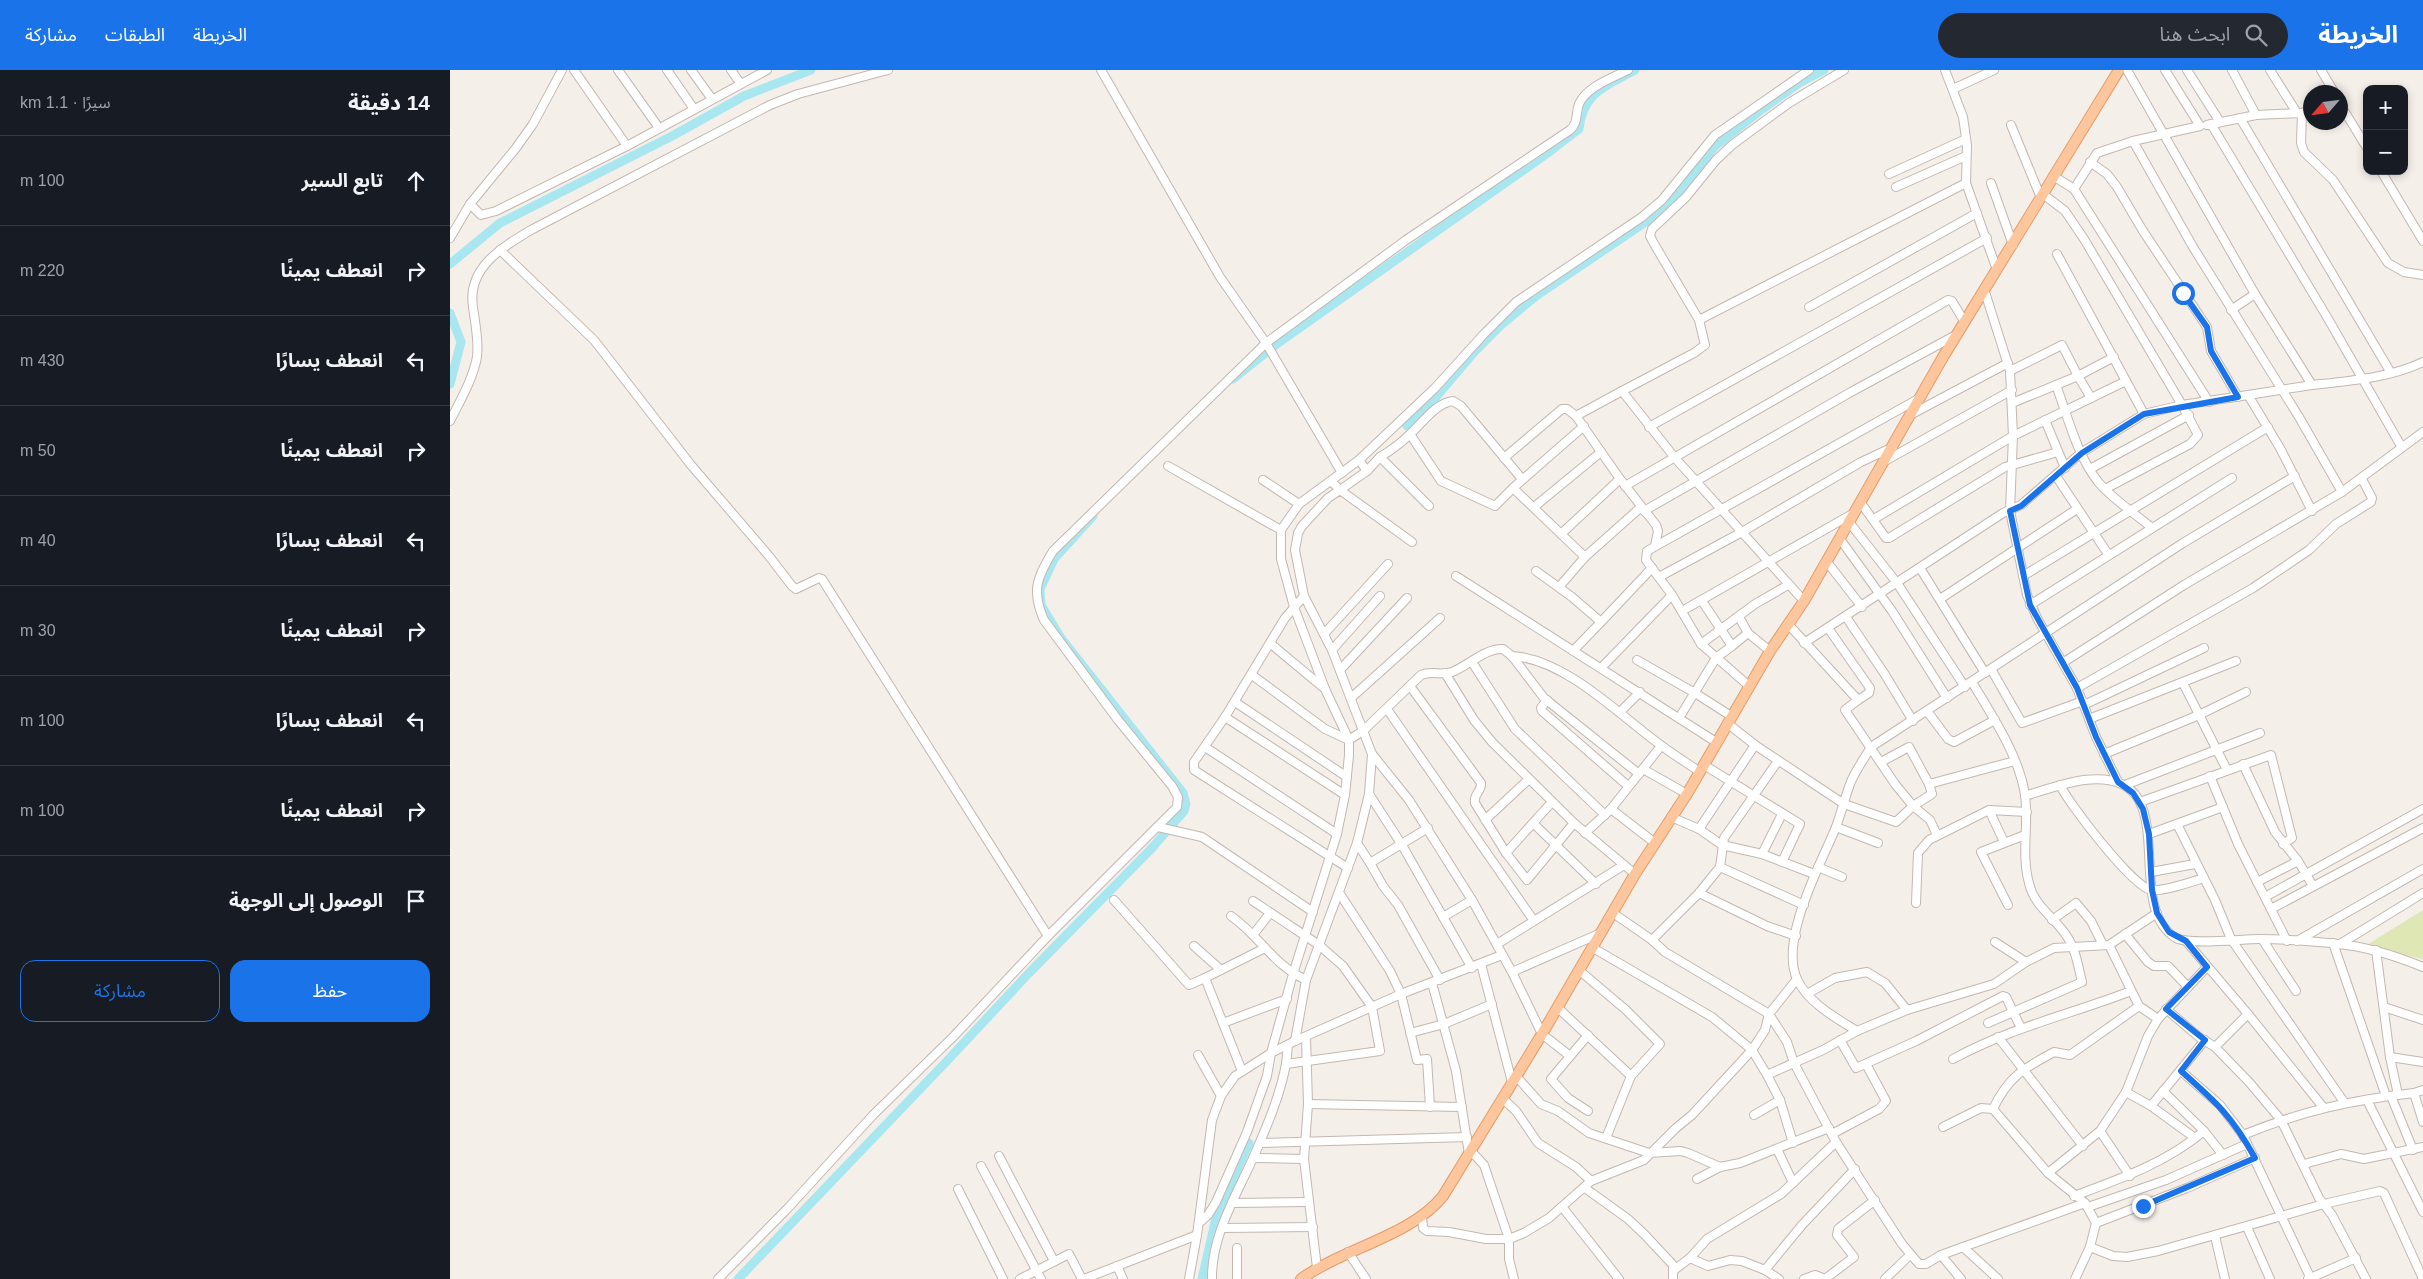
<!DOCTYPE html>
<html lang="ar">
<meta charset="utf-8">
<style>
:root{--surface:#171b24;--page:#242831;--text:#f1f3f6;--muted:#9ea1a6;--line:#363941;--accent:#1a73e8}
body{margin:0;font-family:Arial,"Noto Sans Arabic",sans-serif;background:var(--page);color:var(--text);direction:rtl}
.controls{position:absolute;right:15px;top:15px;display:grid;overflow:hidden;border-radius:10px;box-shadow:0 2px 8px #0003}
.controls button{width:45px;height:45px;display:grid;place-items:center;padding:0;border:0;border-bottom:1px solid var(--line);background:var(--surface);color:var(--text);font:25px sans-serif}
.compass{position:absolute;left:1853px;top:15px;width:45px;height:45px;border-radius:50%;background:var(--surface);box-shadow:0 2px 8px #0003;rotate:242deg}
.stop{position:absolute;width:15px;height:15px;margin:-11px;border:4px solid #1a73e8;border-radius:50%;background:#fff}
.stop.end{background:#1a73e8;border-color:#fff;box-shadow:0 1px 5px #0008}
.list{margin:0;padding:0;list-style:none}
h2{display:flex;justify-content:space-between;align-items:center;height:65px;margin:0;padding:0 20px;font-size:21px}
h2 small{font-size:16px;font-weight:400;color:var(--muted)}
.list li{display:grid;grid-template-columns:32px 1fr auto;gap:15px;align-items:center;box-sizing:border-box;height:90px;padding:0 20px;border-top:1px solid var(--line)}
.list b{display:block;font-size:19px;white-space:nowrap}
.list em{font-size:16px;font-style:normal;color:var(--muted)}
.actions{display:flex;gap:10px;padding:15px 20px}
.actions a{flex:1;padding:11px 0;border:1px solid var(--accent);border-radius:15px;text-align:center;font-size:18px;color:var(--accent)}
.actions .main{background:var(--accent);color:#fff}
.icon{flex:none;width:28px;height:28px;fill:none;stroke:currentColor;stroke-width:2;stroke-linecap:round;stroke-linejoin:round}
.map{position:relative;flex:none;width:1973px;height:1209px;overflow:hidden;direction:ltr}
header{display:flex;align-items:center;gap:30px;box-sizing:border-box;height:70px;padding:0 25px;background:var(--accent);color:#fff}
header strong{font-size:24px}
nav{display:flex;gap:28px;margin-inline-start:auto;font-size:18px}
.search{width:350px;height:45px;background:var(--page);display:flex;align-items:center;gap:12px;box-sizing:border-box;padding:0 18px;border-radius:28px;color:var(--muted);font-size:19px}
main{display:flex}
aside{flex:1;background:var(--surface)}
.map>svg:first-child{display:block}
.green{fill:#dfe8b4}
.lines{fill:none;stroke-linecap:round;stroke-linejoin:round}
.canal{stroke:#a8e7f0;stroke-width:9}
.minor-casing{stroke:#c4b7b0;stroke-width:10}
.major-casing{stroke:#e39d6a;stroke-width:12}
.minor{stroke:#fff;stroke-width:8}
.major{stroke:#fdc69c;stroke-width:10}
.route{stroke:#1a73e8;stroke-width:6}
</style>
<header>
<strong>الخريطة</strong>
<div class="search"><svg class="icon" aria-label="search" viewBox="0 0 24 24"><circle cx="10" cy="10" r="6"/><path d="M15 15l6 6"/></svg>ابحث هنا</div>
<nav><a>الخريطة</a><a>الطبقات</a><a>مشاركة</a></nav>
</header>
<main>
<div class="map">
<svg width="1973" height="1209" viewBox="0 0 1973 1209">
<rect width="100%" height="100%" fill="#f5efea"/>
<path class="green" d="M1973,840V889L1915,876Z"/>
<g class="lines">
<g class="canal">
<path d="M0,194L50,153L224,65L294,26L361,0"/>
<path d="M0,243L11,272L0,314"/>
<path d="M783,309L828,273L1099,82L1129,59C1133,22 1156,16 1185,0"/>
<path d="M957,356L980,334L1025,281L1051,255L1086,226L1200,149L1236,115L1264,77L1311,40L1349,13L1374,0"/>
<path d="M288,1209L495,993L579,903L701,779L734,741L736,734L733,723L611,568L591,535L590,519L604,489L643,446"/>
<path d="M752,1209L766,1148L799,1073"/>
</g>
<g class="minor-casing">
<g id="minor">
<path d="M124,0L177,76"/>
<path d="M168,0L209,58"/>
<path d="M217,0L244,39"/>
<path d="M241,0L262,29"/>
<path d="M281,0L290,13"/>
<path d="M651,0L770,207L816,273L892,403"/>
<path d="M1495,0L1513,47L1517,75L1516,113L1547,200"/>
<path d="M1677,0L1805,224L1862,315C1899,311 1939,308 1973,292"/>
<path d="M1715,0L1750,56L1683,71L1743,177L1849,347L1892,422"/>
<path d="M1737,0L1770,52"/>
<path d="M1782,0L1806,45"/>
<path d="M1820,0L1847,43"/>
<path d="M1871,0L1884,22"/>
<path d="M1503,19L1544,0"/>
<path d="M1890,34L1917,78"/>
<path d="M1852,43L1851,73L1854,82L1883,110L1938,193L1954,202L1973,205"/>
<path d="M1790,48L1941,303"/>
<path d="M1761,54L1877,247L1951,376"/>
<path d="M1561,55L1591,128"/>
<path d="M1757,55L1806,45L1852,43L1860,39"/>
<path d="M1640,92L1657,104L1667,117L1693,161L1757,257L1761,281L1788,327"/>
<path d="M1931,101L1973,171"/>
<path d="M1439,104L1516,69"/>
<path d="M1605,107L1624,119L1647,83L1683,71"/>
<path d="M1541,113L1563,175"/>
<path d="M1446,117L1516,86"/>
<path d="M1624,119L1759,332"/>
<path d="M1593,124L1615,141L1634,169L1732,335L1798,325"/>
<path d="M20,134L31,145L46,141L177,76L317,0"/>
<path d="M0,168L20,134L66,78L83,54L112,0"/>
<path d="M50,180L144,270L241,395L319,486L342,516L346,519L369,508L372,509L598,866"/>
<path d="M1607,184L1694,344L1732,335L1748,365L1740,374L1655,419"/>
<path d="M1534,219L1560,301L1563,366L1560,441L1577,525L1587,548L1627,618L1646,667L1668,712"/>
<path d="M1359,237L1527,143"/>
<path d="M1781,240L1805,224"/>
<path d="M1249,250L1516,113"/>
<path d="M1560,301L1612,275L1628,306L1664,287"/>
<path d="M1606,315C1618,347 1627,386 1649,413C1664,430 1684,443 1702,458"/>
<path d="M1862,315L1798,325L1830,378L1862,441"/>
<path d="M1172,321L1126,346L1170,409L1206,455L1208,461L1205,476"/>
<path d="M1562,333L1628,306L1641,328"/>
<path d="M1460,345L1558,293"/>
<path d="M1595,350L1615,398"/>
<path d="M0,351C10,331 23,309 27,287C29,270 25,253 23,237C17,198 51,178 81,160L320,35L348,24L438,0"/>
<path d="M1199,357L1537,168"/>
<path d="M960,364L991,411L1045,436L1063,418"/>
<path d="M930,387C940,381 950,374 959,365C972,354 985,333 1003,331L1011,336L1072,409"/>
<path d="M1054,388L1112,339H1117L1126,346"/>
<path d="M1435,391L1562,320"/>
<path d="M718,396L831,460"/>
<path d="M1640,399L1739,345"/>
<path d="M917,401L909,390L985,318L1033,265L1066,232L1192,147L1212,130L1265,65L1359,0"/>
<path d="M1606,406L1658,484"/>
<path d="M813,410L849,434"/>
<path d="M881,411L890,420L917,401L930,387L979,436"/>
<path d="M1175,416L1498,230L1502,231L1514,251"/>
<path d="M1411,433L1436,468H1439L1555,397L1608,382"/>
<path d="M1084,437L1151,382"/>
<path d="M1194,441L1401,322L1506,265"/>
<path d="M1424,449L1563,366L1676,311"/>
<path d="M1399,452L1447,513L1515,617"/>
<path d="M1111,464L1170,409"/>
<path d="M1390,469L1442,541L1497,628"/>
<path d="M1135,487L1191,437"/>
<path d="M1377,492L1412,537"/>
<path d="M1470,498L1535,603"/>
<path d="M1086,501L1122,527L1151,552L1202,498"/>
<path d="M1006,506L1266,672"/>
<path d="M1573,506L1818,357"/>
<path d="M1209,507L1292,462L1411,392L1443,377"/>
<path d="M1109,517L1135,487L1063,418L1134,356"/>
<path d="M854,526L835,548L775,647L744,692V700L898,798"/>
<path d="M1490,529L1627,439"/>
<path d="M1252,531L1282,576L1298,563"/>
<path d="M1354,531L1225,388L1172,321L1244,283L1255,275L1249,250L1203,172L1200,166L1202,159L1236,127L1266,90L1282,75L1339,33L1394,0"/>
<path d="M1580,535L1782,408"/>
<path d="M1232,541L1404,443"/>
<path d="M1289,547L1298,563L1320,581"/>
<path d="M1396,547L1434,603L1463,651"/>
<path d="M1339,555L1408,630L1395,640L1445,714L1463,736L1480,750L1487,765"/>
<path d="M1378,558L1420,618L1419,623L1408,630"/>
<path d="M874,564L938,494"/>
<path d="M1354,573L1553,443L1571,435L1631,383L1694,344"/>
<path d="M821,574L875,619"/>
<path d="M1251,574L1305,534L1338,515"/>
<path d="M882,580L930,526"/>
<path d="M1123,581L1151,552"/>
<path d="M1062,586C1116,589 1170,646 1212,676C1224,685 1237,693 1250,702"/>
<path d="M1187,590L1245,623L1281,646"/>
<path d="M1022,592L1065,659L1155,745"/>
<path d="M1614,592L1734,515L1892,422L1973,362"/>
<path d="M1151,598L1222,525"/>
<path d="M1541,599L1572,653L1633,631"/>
<path d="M890,600L957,528"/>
<path d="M995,603L1024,650L1042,672L1124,753L1185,804"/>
<path d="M802,605L875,659L899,670"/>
<path d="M1522,612C1542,646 1569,685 1575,725C1579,754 1571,785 1579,813C1584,836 1604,847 1616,865C1626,879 1628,896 1632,912L1538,953"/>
<path d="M1733,613L1777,700"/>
<path d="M960,616L1031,713C1032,721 1023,724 1025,733L1056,783L1077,810L1124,753"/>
<path d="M1299,616L1251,574L1222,525L1196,490L1197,481L1468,329"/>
<path d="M1627,618L1803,518L1859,480L1886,454L1921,432L1922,428L1912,409"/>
<path d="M901,628L990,548"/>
<path d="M1097,630L1091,638L1092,641L1178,716"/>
<path d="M785,632L897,707"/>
<path d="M1634,635L1754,578"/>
<path d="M937,639L1084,851"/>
<path d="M1477,641L1498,669L1504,672L1545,650"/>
<path d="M1170,642L1190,622"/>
<path d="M775,647L895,725"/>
<path d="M1229,648L1266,588L1282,576"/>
<path d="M1639,649L1786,591"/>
<path d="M1277,653L1305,675L1394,734L1446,752L1463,736L1482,724L1479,714"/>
<path d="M899,670L914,660L971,605C982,600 992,606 1002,602C1018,596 1035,578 1053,579L1062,586L1094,628L1189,704"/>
<path d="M755,677L887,764"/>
<path d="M922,684L959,730L1022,830L1062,902L1092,964L1120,986"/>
<path d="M1654,684L1749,645L1796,622"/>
<path d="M1431,692L1459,677L1479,714L1565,691"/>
<path d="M1793,694L1825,762L1848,791L1863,816"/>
<path d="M1254,695L1350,754L1332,792"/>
<path d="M1193,699L1237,724"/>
<path d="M1760,706L1788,774L1837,871"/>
<path d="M1610,715C1619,734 1682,816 1701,820C1713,822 1741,812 1754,808"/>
<path d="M1675,715L1810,663"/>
<path d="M919,724L952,775L1022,898"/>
<path d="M1575,726C1594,720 1614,713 1634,710C1740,697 1669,834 1726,868C1739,875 1792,869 1809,869C1835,869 1863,871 1889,874C1918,877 1946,886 1973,897"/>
<path d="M1690,732L1821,685L1842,768L1833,774"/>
<path d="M1161,739L1205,773"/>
<path d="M1539,740L1554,772"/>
<path d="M1221,747L1249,759L1272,775L1312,784L1364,804"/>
<path d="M1035,750L1079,709"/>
<path d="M1083,753L1146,814"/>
<path d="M1727,754L1765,830L1781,869L1894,1032"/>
<path d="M708,757L752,767L863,842"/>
<path d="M1386,757L1428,773"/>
<path d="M978,758L920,793L933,816L948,835L990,910"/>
<path d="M1249,759L1305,675"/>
<path d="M1135,763L1161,739L1211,676"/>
<path d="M1699,764L1773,737"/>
<path d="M907,773L920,793"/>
<path d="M1056,783L1102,732"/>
<path d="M1312,784L1332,744"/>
<path d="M1270,797L1354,835"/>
<path d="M1368,797L1392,807"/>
<path d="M1701,802L1745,794"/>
<path d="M1807,812L1848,791"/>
<path d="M1249,823L1317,856L1346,866"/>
<path d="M890,824L940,901L951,924L967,990L977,989L980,1037"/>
<path d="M1815,827L1973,739"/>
<path d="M664,830L739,915L755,908"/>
<path d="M1466,833L1468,783L1479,770L1539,740L1577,742"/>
<path d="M1558,835L1531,782L1575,765"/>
<path d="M1821,839L1973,758"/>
<path d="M1163,843L1202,870L1215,882L1319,944L1337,972L1344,993L1386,1072L1452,1174L1469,1194H1476L1491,1185L1635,1133"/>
<path d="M781,846C811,867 821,893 856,910"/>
<path d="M993,847L1022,830"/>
<path d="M1602,850L1626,833L1641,851L1653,875"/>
<path d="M1675,864L1698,892L1704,896H1718L1738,917"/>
<path d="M803,865L820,843"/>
<path d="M1812,869L1846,921"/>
<path d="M1202,870L1249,823L1270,797L1274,768L1328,691"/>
<path d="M1736,871L1798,944L1873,1037"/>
<path d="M1847,871L1973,799"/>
<path d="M1545,872L1576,892"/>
<path d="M1883,873L1936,1026"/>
<path d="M1047,874L1174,795"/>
<path d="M1890,874L1973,823"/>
<path d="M1659,875L1689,936L1708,949"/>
<path d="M744,876L771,900"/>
<path d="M1143,878L1262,947L1302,980L1317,1005"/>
<path d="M1926,880L1940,987L1948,1025"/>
<path d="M1031,894L1062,1012"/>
<path d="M1130,901L1176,940L1210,974L1181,1006L1156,1068"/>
<path d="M1062,902L1151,863"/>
<path d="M982,913L1006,1001L1019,1084"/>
<path d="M1357,924L1385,908L1417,902L1435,913L1457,940"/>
<path d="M1107,937L1181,1006"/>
<path d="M1934,937L1973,950"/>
<path d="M1716,939L1749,967L1765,977L1799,1012L1831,1050L1869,1128L1882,1145L1916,1209"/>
<path d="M773,953L837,929"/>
<path d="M1407,961C1386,948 1358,933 1347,909C1329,869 1371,794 1386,757C1391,743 1395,728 1400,714C1405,701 1414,689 1421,677L1733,473L1845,406"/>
<path d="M960,963L994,954L1042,934"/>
<path d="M1138,965L1101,1009L1118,1028L1138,1041"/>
<path d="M856,967L858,1034L854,1089L867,1198"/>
<path d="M1548,967L1633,1076"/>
<path d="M1390,970L1406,998L1466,971L1553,926L1556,927L1571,958"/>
<path d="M845,971L856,910L907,773L919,724L922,684L882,580L854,526L845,480L848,463L852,456L878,428L890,420L962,472"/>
<path d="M1765,977L1798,944"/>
<path d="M748,985L771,1026"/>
<path d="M1940,987L1973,992"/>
<path d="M1503,989C1559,958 1622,944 1681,921"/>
<path d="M836,994L838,975"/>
<path d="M792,1001L755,908L815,878"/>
<path d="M1731,1001L1770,1035L1793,1065L1861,1209"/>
<path d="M1066,1006L1091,1034L1108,1041L1139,1063L1199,1083L1231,1081L1238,1083L1270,1097"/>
<path d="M1713,1021L1754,1061L1773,1085"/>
<path d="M1676,1022L1701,1036L1745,1068"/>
<path d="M1964,1023L1973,1052"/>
<path d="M1941,1026L1963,1080"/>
<path d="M1052,1028L1066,1041L1088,1073L1126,1097L1141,1111"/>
<path d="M1917,1030L1973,1142"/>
<path d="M858,1034L1012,1037"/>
<path d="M1701,1036L1755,970"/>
<path d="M1543,1039C1558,1007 1574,998 1604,982L1620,985L1689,936"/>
<path d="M1304,1045L1330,1030"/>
<path d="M1493,1057L1531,1038L1543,1039L1598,1103L1635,1133L1646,1153L1640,1177L1625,1209"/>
<path d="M1650,1061L1680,1106"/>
<path d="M1382,1064L1429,1039L1436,1031L1416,994"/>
<path d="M1793,1065C1852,1041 1901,1030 1964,1023L1973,1020"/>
<path d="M810,1073L1017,1067"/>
<path d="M1343,1073L1330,1030L1317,1005L1373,980L1407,961L1457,940L1544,914L1576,892L1604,878L1659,875L1707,843"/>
<path d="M1327,1079L1343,1113"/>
<path d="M1022,1082L1034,1095L1059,1169V1189L1064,1209"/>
<path d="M549,1086L604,1191"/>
<path d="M803,1088L854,1089"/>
<path d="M1854,1094L1891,1084L1914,1089L1973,1077"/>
<path d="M531,1096L591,1209"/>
<path d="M1598,1103L1650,1061L1676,1022L1698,966L1708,949L1757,897"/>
<path d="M1247,1109L1270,1097L1290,1093L1379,1058"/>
<path d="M1135,1118L1178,1149L1195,1165L1223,1195V1209"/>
<path d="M508,1119L553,1209"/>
<path d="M1624,1126C1670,1109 1716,1093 1754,1061"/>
<path d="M782,1133L858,1132"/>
<path d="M1638,1137L1716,1110L1797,1074"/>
<path d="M1113,1138L1169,1209"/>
<path d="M972,1146L973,1158L977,1161L999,1162L1036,1169H1059L1074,1163L1099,1148L1141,1111L1194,1090L1226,1058L1242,1045L1302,980L1315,960L1319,944L1347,909"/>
<path d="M749,1153L758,1145L766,1132L797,1062L817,1006L821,983L843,904L887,764L895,725L899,685V670L875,619L844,537L831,489V460L849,434L909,390"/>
<path d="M1646,1153L1737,1118L1805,1088"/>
<path d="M1797,1157L1820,1209"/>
<path d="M772,1158L863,1157"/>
<path d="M1765,1166L1775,1209"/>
<path d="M1513,1177L1548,1209"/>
<path d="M1640,1177L1663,1186L1677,1187L1708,1181L1874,1134L1930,1121L1934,1123L1973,1209"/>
<path d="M787,1178V1209"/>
<path d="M898,1182L916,1209"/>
<path d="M1491,1185L1511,1209"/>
<path d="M1240,1188L1258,1196L1280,1190L1292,1191L1315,1200L1329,1209"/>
<path d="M667,1196L673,1209"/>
<path d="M1224,1200L1240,1188L1257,1169L1331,1124L1386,1072"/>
<path d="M1315,1200L1352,1155L1405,1099"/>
<path d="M268,1209L338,1138L423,1045L504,966L598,866L727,737L728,727L722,716L668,650L594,550C581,521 587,507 603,481L816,273L956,170L1120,60C1129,52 1125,44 1129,34C1136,17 1162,8 1178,0"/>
<path d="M570,1209L619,1184L632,1209"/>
<path d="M634,1209L747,1165"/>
<path d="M739,1209L747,1165L762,1050L771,1026L785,1006L821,983L845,971L951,924L1052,885"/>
<path d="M762,1209C761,1166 787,1124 804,1086C817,1056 830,1026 836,994L930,981L922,937L893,896L869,875L803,831"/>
<path d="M1354,1209L1365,1205L1375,1209"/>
<path d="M1375,1209L1404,1187L1387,1165L1388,1159L1425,1130"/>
<path d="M1435,1209L1460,1185"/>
<path d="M1858,1209L1906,1188"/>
</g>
</g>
<g class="major-casing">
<path id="major" d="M851,1209C894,1178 961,1166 993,1126L1092,964L1185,804L1237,724L1320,581L1354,531L1493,287L1669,0"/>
</g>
<use href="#minor" class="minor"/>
<use href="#major" class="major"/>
</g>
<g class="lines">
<path class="route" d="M1693,1136L1805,1088C1782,1046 1766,1032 1731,1001L1755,970L1716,939L1757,897L1736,871L1719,862L1707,843L1702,820L1699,764L1693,739L1683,723L1668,712L1646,667L1627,618L1580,535L1560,441L1571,436L1632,383L1694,344L1788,327L1761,281L1757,257L1733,223"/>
</g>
</svg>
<div class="controls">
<button>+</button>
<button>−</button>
</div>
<svg class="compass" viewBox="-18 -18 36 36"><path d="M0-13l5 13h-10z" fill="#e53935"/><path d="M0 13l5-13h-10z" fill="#9ea1a6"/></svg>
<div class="stop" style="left:1733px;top:223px"></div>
<div class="stop end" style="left:1693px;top:1136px"></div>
</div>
<aside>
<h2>14 دقيقة<small>سيرًا · 1.1 km</small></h2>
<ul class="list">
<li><svg class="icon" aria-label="ahead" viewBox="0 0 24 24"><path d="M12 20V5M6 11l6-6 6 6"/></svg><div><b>تابع السير</b></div><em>100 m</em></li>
<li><svg class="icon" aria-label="right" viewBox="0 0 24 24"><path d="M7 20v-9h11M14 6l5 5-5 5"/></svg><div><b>انعطف يمينًا</b></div><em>220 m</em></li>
<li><svg class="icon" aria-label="left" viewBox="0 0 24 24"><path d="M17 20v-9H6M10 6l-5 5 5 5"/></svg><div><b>انعطف يسارًا</b></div><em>430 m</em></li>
<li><svg class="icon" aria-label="right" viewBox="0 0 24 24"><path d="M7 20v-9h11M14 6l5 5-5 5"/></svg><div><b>انعطف يمينًا</b></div><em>50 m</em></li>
<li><svg class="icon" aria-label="left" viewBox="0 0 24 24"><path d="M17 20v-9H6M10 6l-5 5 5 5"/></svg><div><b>انعطف يسارًا</b></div><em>40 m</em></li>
<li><svg class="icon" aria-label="right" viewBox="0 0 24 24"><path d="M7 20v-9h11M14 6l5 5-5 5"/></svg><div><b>انعطف يمينًا</b></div><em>30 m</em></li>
<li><svg class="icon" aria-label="left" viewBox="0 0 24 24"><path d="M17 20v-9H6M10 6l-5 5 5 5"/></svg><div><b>انعطف يسارًا</b></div><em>100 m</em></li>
<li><svg class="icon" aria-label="right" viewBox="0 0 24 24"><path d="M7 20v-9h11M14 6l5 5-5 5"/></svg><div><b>انعطف يمينًا</b></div><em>100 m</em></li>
<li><svg class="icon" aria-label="arrive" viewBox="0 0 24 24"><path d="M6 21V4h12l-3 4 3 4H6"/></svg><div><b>الوصول إلى الوجهة</b></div></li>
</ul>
<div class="actions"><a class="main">حفظ</a><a>مشاركة</a></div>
</aside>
</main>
